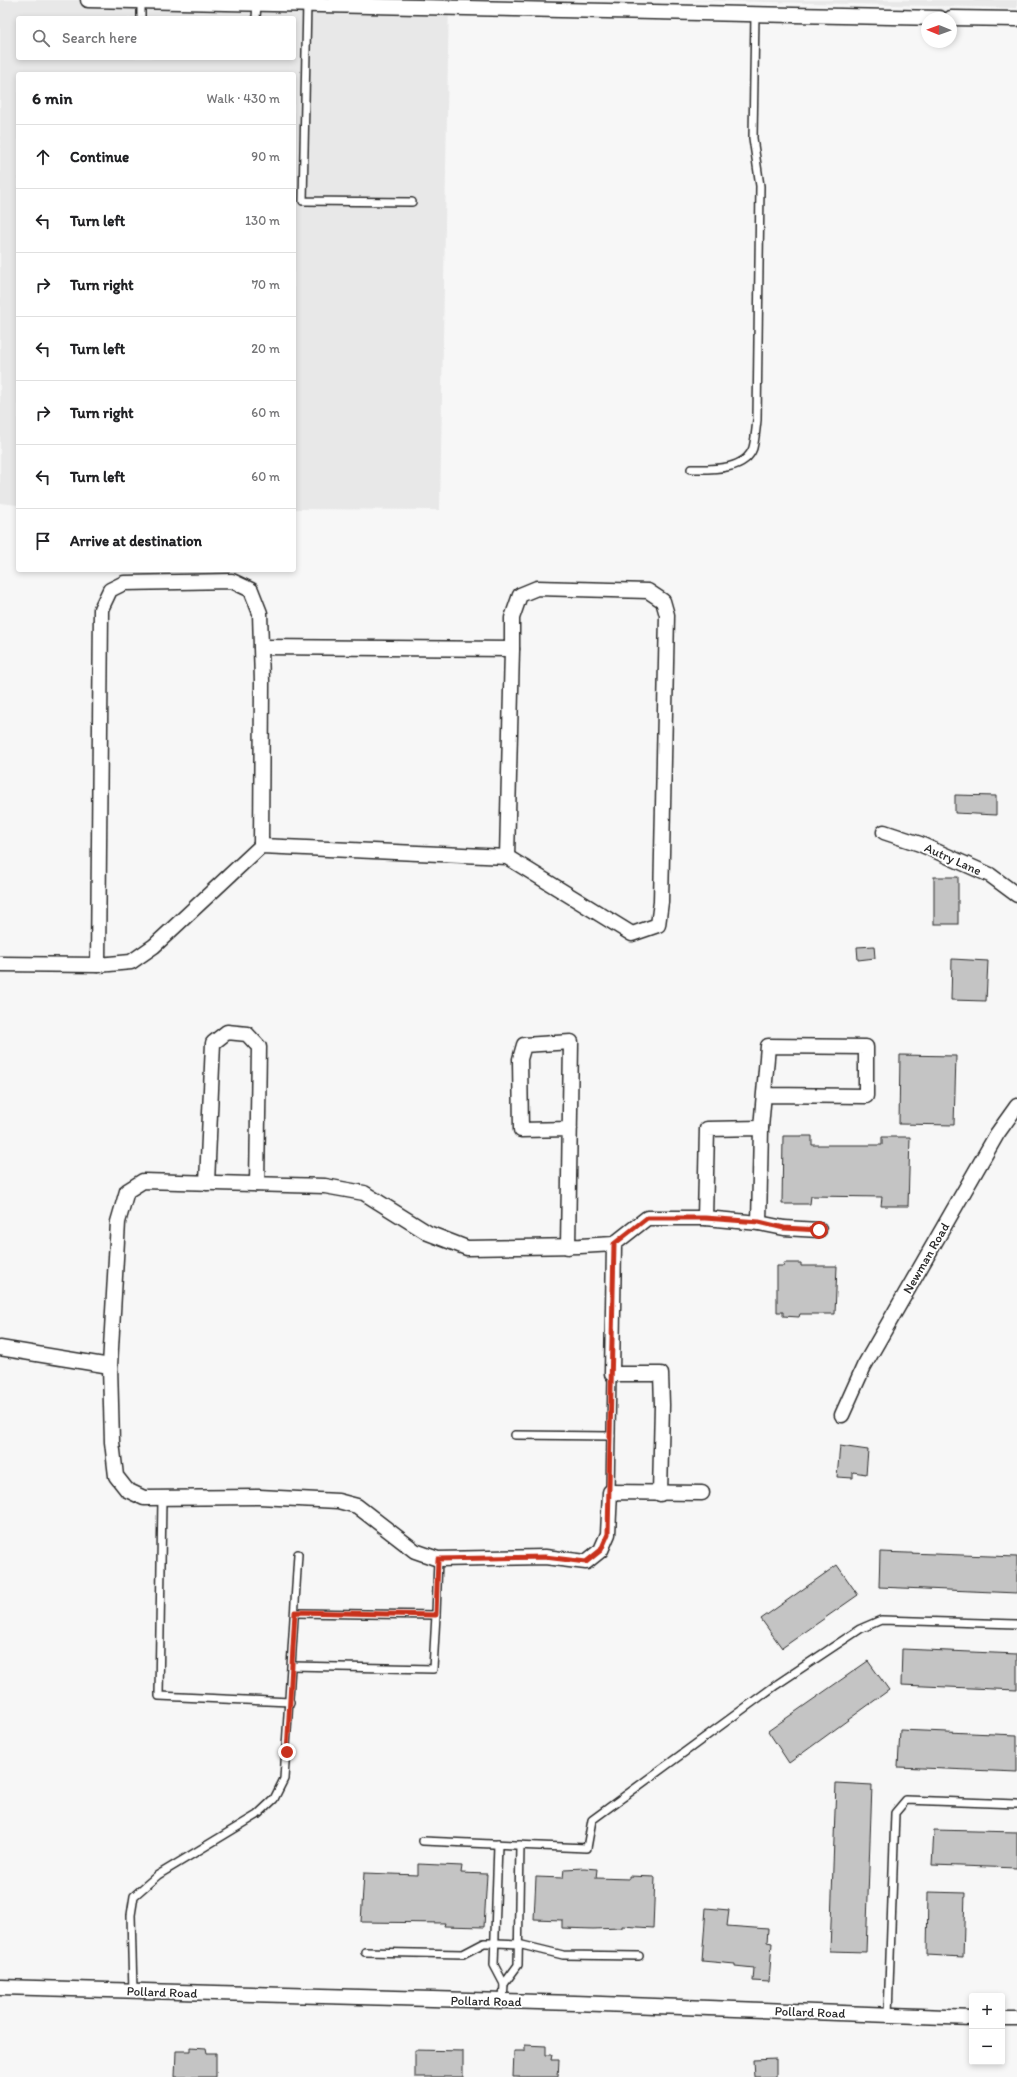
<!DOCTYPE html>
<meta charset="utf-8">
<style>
:root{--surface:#fff;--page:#f6f6f6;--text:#202124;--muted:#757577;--line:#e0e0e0}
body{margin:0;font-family:Itim,sans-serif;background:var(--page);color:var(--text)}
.controls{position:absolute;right:12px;bottom:12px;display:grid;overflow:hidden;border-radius:4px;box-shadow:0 2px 6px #0003}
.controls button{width:36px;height:36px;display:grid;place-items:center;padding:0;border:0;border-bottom:1px solid var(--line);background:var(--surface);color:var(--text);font:20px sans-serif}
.compass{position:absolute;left:921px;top:12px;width:36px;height:36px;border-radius:50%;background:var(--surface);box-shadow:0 2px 6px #0003;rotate:271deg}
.stop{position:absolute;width:12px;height:12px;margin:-9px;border:3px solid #c8321e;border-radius:50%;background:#fff}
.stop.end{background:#c8321e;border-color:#fff;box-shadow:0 1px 4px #0008}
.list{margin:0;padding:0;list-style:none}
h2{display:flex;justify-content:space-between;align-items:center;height:52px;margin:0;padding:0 16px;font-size:17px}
h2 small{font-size:13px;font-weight:400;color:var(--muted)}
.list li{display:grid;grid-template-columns:26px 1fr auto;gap:12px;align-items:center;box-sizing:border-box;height:64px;padding:0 16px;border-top:1px solid var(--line)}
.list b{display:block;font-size:15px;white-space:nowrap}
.list em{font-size:13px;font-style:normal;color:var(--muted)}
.icon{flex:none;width:22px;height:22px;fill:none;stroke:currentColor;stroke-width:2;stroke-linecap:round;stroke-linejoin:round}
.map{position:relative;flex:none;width:1017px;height:2077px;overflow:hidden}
.search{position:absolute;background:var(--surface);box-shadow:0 2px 6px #0003;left:16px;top:16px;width:280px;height:44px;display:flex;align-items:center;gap:10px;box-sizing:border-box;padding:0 14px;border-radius:4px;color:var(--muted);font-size:15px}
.panel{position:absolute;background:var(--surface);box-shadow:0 2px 6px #0003;left:16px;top:72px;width:280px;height:500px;border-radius:4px}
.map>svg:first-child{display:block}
.built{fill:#e8e8e8;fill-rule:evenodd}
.building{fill:#c4c4c4;stroke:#2b2b2b}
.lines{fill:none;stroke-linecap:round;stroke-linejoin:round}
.lane-casing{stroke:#2b2b2b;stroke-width:10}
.street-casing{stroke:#2b2b2b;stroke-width:17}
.lane{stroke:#fff;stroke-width:7}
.street{stroke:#fff;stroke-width:14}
.route{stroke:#c8321e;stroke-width:5}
.labels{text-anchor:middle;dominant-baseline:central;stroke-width:3.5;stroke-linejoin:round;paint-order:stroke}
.street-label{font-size:13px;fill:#2b2b2b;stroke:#fff}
</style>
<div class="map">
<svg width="1017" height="2077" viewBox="0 0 1017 2077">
<rect width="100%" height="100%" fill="#f7f7f7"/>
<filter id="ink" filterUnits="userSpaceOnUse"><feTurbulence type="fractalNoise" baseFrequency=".025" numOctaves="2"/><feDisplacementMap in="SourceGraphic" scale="8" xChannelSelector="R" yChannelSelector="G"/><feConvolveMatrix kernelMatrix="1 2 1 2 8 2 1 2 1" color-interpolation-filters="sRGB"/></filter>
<g filter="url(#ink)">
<g class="built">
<path d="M0,0H449L440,510L294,509V74H18V505L0,503ZM18,18H294V58H18Z"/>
<path d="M684,0H1017V8Z"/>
</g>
<g class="building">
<path d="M955,795L996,796V815L955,813Z"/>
<rect x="934" y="877" width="24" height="47"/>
<path d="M874,946L875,958L858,960L857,947Z"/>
<path d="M952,959L988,961L986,1001L951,1000Z"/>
<path d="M900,1055L956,1056L954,1125L899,1124Z"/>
<path d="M783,1136H812V1145H882V1137H910L908,1206H881L882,1197L811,1196L810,1204H782Z"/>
<path d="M783,1263H801V1266H837L835,1314H800L799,1317L783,1316V1312H777V1266H784Z"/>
<path d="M840,1446L868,1450L866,1474L853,1472V1478L837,1477Z"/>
<path d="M880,1552L1017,1557V1593L879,1587Z"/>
<path d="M837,1565L858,1595L782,1648L761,1619Z"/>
<path d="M902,1649L1017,1654V1690L901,1685Z"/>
<path d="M868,1661L889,1690L789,1763L768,1731Z"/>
<path d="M900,1730L1017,1735V1772L898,1767Z"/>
<path d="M836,1783L872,1785L866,1952L830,1951Z"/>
<path d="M934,1830L1017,1832V1868L932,1865Z"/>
<path d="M418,1864L462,1866L461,1873L487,1874L484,1927L444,1926L445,1923L361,1922L364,1873L418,1875Z"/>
<path d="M584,1868L597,1869L596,1878L629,1879V1876L655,1877L653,1928L622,1926V1928L593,1929L562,1928V1920L534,1919L536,1877L563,1878L564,1869Z"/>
<path d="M928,1892L965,1893L963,1957L927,1955Z"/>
<path d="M706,1908L729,1910L727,1926L768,1929L767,1942L772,1943L769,1982L753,1981L754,1968L735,1966V1964L702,1961Z"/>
<path d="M525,2045L546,2046V2055H552L551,2060H559L558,2077H513L514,2051H525Z"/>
<path d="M191,2047L206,2048L207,2053H216V2077H175L176,2051H191Z"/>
<path d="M415,2050L463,2051V2077H415Z"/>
<path d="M776,2059V2077H754L753,2060Z"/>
</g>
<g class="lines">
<g class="lane-casing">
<g id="lane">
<path d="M307,2L303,201L412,202"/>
<path d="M141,18V1"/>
<path d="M256,18L257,3"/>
<path d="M691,469C710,469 745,471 753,448C755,440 756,429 757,420L760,186L753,138L755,14"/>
<path d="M515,1435L611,1436"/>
<path d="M610,1492L612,1374"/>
<path d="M162,1499L159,1696L290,1702"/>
<path d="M295,1613L436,1615L438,1559"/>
<path d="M292,1666L433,1669L436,1615"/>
<path d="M423,1841L587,1848L592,1820L776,1685L860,1629L881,1620L1017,1624"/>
<path d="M498,1844L494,1965L504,1984L503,2002"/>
<path d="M365,1952L463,1954L484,1943H496L518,1944L563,1955L639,1956"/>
<path d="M504,1984L518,1965L520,1845"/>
<path d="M133,1991L131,1915L134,1896L158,1875L257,1815L274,1799L284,1779L298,1554"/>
<path d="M888,2015L895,1813L906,1800L1017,1804"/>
</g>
</g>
<g class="street-casing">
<g id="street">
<path d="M88,0L940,18"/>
<path d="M951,18L1017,19"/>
<path d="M884,832L920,844L990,875L1017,895"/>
<path d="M507,857L512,649"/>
<path d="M0,964L98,965L131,962L154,946L261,846L507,857L632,934L658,925L661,902L667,615L663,601L648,591L537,588L520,595L512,618V649L261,647"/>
<path d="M98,965L101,609L110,590L124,583L232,581L251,590L260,613L262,682L261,846"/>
<path d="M761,1128L768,1046L866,1047V1096L764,1095"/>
<path d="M207,1183L213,1043L227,1032L247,1034L259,1047L257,1184"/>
<path d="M705,1218L707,1129L761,1128L759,1223"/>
<path d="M614,1244L580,1246L467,1248L428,1233L364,1193L325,1186L143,1181L127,1191L118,1222L110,1366L112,1442L116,1476L127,1490L144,1498L259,1497L338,1501L357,1506L415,1551L438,1559L545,1557L586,1562L601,1550L608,1534L610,1492L702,1493"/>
<path d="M568,1247L571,1042L524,1045L520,1059L521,1130L570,1129"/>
<path d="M0,1348L110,1366"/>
<path d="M842,1415L864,1366L997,1134L1017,1106"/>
<path d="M660,1494L662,1405L661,1374H612L614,1244L647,1218H705L759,1223L784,1228L819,1230"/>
<path d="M0,1987L575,2003L972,2018"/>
<path d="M1002,2019H1017"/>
</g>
</g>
<use href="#lane" class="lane"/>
<use href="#street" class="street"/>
</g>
</g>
<g class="lines" filter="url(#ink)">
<path class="route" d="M287,1752L295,1612L436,1615L438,1559L545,1557L586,1562L601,1550L608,1534L614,1244L647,1218H705L759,1222L784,1228L819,1230"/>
</g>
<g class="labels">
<g class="street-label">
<text transform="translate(953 859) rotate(24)">Autry Lane</text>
<text transform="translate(926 1258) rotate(-60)">Newman Road</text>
<text transform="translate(162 1992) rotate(2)">Pollard Road</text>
<text transform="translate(486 2001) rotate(1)">Pollard Road</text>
<text transform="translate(810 2012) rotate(2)">Pollard Road</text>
</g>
</g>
</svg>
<div class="controls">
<button>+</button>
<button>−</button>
</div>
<svg class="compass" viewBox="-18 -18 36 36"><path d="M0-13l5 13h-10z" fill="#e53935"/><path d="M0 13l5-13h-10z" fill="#757577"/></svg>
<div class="stop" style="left:819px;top:1230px"></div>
<div class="stop end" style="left:287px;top:1752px"></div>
<div class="search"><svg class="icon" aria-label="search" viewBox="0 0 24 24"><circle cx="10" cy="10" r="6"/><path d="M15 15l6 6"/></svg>Search here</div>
<section class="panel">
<h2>6 min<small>Walk · 430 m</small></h2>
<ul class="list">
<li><svg class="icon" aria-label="ahead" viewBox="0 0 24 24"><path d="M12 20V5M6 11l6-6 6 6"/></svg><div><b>Continue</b></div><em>90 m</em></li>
<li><svg class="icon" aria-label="left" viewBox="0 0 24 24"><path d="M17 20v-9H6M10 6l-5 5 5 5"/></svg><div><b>Turn left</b></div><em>130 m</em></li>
<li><svg class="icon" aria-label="right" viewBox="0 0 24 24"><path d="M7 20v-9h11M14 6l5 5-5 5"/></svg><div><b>Turn right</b></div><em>70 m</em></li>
<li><svg class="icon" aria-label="left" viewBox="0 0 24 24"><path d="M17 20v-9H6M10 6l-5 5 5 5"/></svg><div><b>Turn left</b></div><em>20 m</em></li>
<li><svg class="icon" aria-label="right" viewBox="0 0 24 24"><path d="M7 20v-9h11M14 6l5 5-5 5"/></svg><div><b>Turn right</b></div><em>60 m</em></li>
<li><svg class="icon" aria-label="left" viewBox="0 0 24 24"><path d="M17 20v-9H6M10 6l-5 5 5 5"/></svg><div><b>Turn left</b></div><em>60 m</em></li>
<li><svg class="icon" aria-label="arrive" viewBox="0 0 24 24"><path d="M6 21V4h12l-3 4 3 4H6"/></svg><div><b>Arrive at destination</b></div></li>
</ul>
</section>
</div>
